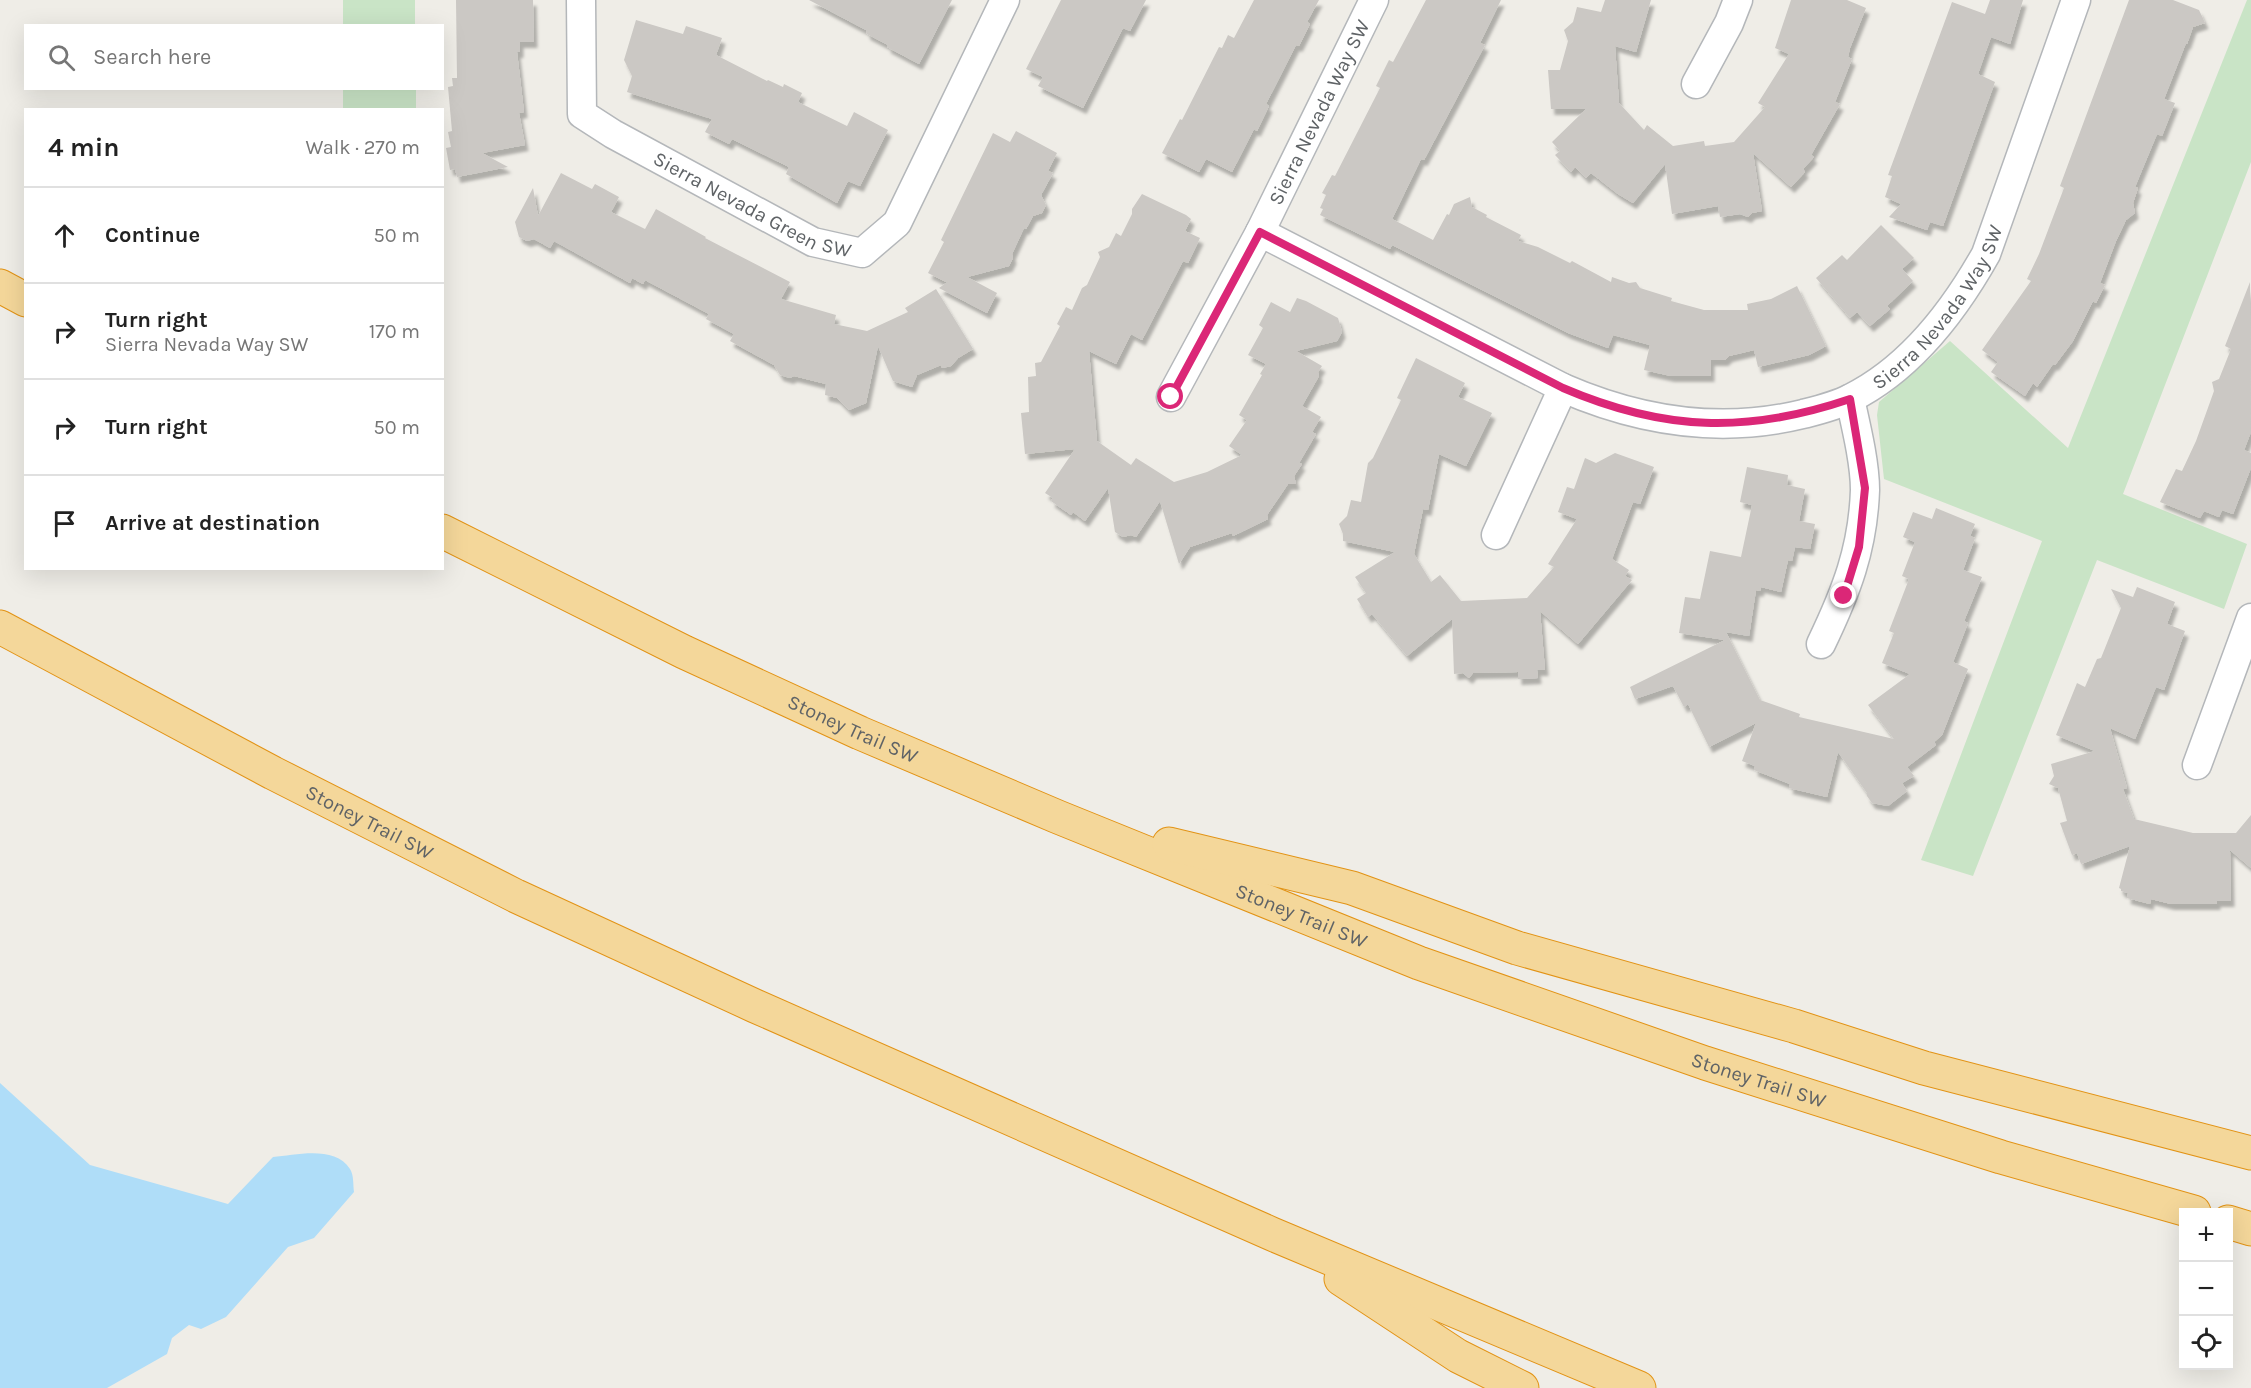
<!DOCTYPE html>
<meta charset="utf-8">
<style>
:root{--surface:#fff;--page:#f2f2f2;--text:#222;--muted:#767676;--line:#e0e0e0}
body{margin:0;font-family:Karla,sans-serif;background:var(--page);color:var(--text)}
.controls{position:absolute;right:18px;bottom:18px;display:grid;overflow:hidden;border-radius:0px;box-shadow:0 6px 24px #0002}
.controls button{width:54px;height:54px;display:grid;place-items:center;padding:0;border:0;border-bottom:2px solid var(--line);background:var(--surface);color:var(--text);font:30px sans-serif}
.stop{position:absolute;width:18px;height:18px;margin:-14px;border:4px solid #db2777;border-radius:50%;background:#fff}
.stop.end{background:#db2777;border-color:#fff;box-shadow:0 2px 6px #0008}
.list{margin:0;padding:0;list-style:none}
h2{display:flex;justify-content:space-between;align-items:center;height:78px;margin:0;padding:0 24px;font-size:26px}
h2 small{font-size:20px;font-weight:400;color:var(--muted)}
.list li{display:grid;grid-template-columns:39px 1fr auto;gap:18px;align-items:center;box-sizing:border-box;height:96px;padding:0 24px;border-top:2px solid var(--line)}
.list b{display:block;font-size:22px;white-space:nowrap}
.list p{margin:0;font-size:20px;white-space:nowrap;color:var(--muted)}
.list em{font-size:20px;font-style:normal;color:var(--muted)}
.icon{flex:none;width:33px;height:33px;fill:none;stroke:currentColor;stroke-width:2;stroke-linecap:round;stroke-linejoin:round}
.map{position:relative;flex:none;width:2251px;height:1388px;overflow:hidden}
.search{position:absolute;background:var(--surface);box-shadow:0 6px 24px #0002;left:24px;top:24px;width:420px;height:66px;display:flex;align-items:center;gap:15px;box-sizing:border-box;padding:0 21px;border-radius:0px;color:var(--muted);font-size:22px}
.panel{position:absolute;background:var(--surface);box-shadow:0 6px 24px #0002;left:24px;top:108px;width:420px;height:462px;border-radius:0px}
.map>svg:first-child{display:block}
.green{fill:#c9e4c6}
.water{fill:#afddf8}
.building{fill:#cbc8c4;filter:url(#shadow)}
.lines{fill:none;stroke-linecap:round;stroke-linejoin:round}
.minor-casing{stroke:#b4b7ba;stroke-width:31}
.highway-casing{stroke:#e29315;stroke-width:35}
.minor{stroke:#fff;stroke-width:28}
.highway{stroke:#f4d79a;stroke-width:33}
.route{stroke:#db2777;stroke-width:8}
.labels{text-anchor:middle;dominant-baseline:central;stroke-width:4.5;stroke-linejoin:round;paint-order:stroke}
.street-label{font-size:20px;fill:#5f6366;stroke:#fff}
</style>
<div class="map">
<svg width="2251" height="1388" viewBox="0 0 2251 1388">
<defs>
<filter id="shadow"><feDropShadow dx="3.5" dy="6" stdDeviation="1.5" flood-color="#0004"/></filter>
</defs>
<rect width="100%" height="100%" fill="#efede7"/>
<g class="green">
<rect x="343" y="0" width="72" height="25"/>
<path d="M2247,0H2251V162L2123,494L2247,544L2224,609L2097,560L1973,876L1921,860L2042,541L1884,479L1877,415L1879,402L1950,341L2068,448Z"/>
<rect x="343" y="89" width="73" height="20"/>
</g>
<path class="water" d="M0,1083L90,1165L228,1204L273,1157C296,1155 335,1145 350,1169C354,1175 353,1185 354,1192L314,1238L288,1247L226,1317L201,1329L189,1325L172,1338L167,1354L107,1388H0Z"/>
<g class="building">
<path d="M456,0H533L534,42H520V52H517L524,112L519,113L525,145L482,153L508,167L457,177L455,169L450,170L446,148L451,147L448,132L452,131L448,87L453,86L452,78H457Z"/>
<path d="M809,0H952L919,64L887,47L888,45L867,34L866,30Z"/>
<path d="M1061,0H1146L1130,31L1123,28L1083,108L1038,86L1043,77L1026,69Z"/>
<path d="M1254,0H1319L1307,22L1310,24L1299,46L1296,45L1266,104L1269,106L1257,131L1254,129L1232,172L1206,159L1199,172L1162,153L1180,119L1182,120L1219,47L1222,48L1228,35L1234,38Z"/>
<path d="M1426,0H1501L1480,43L1485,45L1424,160L1421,159L1392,219L1433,240L1447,214L1449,215L1454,204L1470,197L1472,207L1487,215L1486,217L1521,235L1518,241L1538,247L1570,263L1572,261L1611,282L1612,277L1629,283L1636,282L1640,288L1672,298L1671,301L1704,310H1748L1747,304L1771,299L1797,286L1826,346L1809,355L1758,367L1754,350L1729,356L1725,360H1711V376H1671L1644,370L1650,345L1613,335L1608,348L1568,333L1392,245L1390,249L1320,215L1323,209L1320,208L1326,195L1322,193L1332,175L1335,176L1380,88L1376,86L1389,60L1393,62Z"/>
<path d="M1605,0H1651L1636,52L1615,46L1619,103L1644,130L1647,125L1673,146L1704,141L1705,146L1734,142L1765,107L1758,103L1789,54L1775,48L1791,0H1847L1866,8L1850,48L1848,57L1852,59L1835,102L1840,104L1811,155L1814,157L1803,169L1805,172L1791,187L1753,153L1762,211L1752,213L1748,217L1740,214L1720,217L1718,206L1672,214L1665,164L1633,203L1618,194L1591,173L1586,178L1575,167L1571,172L1555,155L1560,151L1552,142L1586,109H1551L1548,70H1560L1568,41L1564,30L1573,22L1577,7L1601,12Z"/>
<path d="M1990,0H2023L2010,44L1991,37L1978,74L1995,82L1943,226L1930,222L1927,230L1889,217L1901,204L1885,197L1892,176L1888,175L1952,2L1985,14Z"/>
<path d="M2129,0H2173L2199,10L2205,23L2193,27L2187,44L2186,43L2164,99L2175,103L2162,136L2157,134L2135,187L2138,188L2133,203L2135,213L2126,220L2116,241L2100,283L2105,285L2096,303L2093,301L2073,341L2055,365L2053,364L2037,387L2033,383L2025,396L1991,372L1998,362L1982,350L2031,281L2027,279L2039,254L2064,188L2060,186Z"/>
<path d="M636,20L683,34L686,26L722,38L716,55L767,81L768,80L783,87L784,84L802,93L798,102L847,126L854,112L888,130L860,186L848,181L837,203L786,174L789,167L732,139L729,144L705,132L712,119L627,92L632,76L624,60Z"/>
<path d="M1016,131L1057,153L1048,171L1053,173L1041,195L1046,205L1042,213L1033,216L1026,229L1024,228L1012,254L1013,258L1009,266L967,277L997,293L987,313L939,288L949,281L946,282L928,273L944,242L941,240L993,133L1010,142Z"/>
<path d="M561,173L592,189L595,184L619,197L611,212L645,229L656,209L706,237L705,238L790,282L781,299L836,315L834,324L867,331L908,312L905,308L936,289L973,349L958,358L951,366L942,368L941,365L917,375L912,387L893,381L878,346L866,403L849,410L837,398L825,395L826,384L794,376L790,378L780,375L774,365L730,341L734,334L706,319L709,314L645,280L643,284L632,278L630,283L554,241L550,248L534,239L527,241L519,237L515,222L533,188L538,216Z"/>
<path d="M1142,194L1186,215L1191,219L1185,231L1200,238L1188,263L1183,261L1142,340L1131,334L1116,364L1089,351L1097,441L1131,465L1136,458L1174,482L1207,472L1242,455L1229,446L1247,420L1239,415L1262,375L1260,374L1266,364L1248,355L1263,328L1259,325L1271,302L1290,312L1297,298L1306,301L1338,318L1342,332L1337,341L1296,351L1322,366L1318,372L1319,376L1302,406L1321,417L1312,432L1316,434L1299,463L1302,464L1294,476L1296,484H1288L1267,515L1268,519L1233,536L1232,533L1190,547L1179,564L1160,501L1136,537L1131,535L1123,537L1115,532L1108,488L1085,521L1073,512L1071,515L1051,501L1053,498L1045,493L1075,449L1025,454L1021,413L1029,412L1028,377L1036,376L1035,363L1041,362L1060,326L1057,324L1066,307L1072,310L1082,288L1087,285L1100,257L1098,252L1109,247L1116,233L1121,236L1132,214V209Z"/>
<path d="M1881,225L1914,258L1902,269L1913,281L1887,306L1890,309L1870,326L1857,312L1850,318L1816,278L1842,255L1847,260Z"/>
<path d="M2250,282L2251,432L2244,450L2251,453V468L2233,514L2222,510L2219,517L2204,511L2200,518L2160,502L2176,469L2182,471L2196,441L2214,391L2212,382L2219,379L2231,349L2225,346Z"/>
<path d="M1416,358L1465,383L1458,397L1492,413L1466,466L1439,454L1428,510L1423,509L1414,554L1431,582L1440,575L1461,601L1527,598L1554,567L1548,564L1577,519L1558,512L1567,487L1574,489L1585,458L1596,463L1615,453L1654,467L1640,504L1633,502L1612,559L1629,570L1625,576L1632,580L1578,644L1540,611L1545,670H1537L1538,678L1518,679V672L1473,673L1469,678L1463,673L1454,674L1452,619L1407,656L1372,614L1368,617L1357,599L1366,593L1355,577L1395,552L1343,541V534L1339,524L1347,516L1351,500L1361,502L1368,463L1373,458L1401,400L1397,398Z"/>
<path d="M1747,467L1788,475L1787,485L1805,489L1799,521L1815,524L1810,549L1795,547L1792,561L1788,560L1781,592L1761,587L1760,591L1756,590L1749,636L1726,632L1760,700L1800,714L1799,717L1894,739L1868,705L1910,674L1882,663L1894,633L1889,631L1909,579L1902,576L1915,542L1903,537L1913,512L1932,519L1936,508L1975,524L1970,536L1975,538L1963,570L1982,577L1964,621L1968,623L1953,662L1968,669L1942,735L1934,742L1936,745L1907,767L1914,776L1902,783L1907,791L1888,806L1872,803L1867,796V793L1838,752L1827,797L1789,788L1790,784L1754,770L1755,766L1742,761L1756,723L1709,747L1688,704L1684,707L1673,686L1635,699L1630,687L1725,640L1679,633L1685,597L1700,599L1710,551L1741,557L1752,505L1740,502Z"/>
<path d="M2137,587L2175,602L2167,624L2185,631L2164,690L2156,687L2135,739L2110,728L2127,788L2123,789L2134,819L2193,833H2236L2251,815V868L2230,850L2231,901H2217V904H2171L2151,899L2150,904L2127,898L2128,893L2121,891V889L2119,888L2130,846L2081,864L2077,853L2072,855L2060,823L2067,821L2058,788L2049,784L2054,776L2051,764L2095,751L2056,735L2077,683L2085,687L2097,659L2101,658L2121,608L2111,589L2133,597Z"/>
</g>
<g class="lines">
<g class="minor-casing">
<g id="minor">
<path id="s1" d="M581,0L582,114L613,134L813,242L862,253L897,223L1005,0"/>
<path d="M1696,84L1729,23L1738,0"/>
<path id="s2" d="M1260,232L1563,388C1639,421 1721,434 1803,414C1819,410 1836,406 1851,398C1911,368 1954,311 1986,254L2076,0"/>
<path id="s3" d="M1171,397L1260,232L1374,0"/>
<path d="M1496,535L1563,388"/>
<path d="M1821,644C1846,592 1863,549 1865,490C1865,463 1856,426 1850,399"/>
<path d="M2197,765L2251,618"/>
</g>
</g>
<g class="highway-casing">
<g id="highway">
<path d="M0,286L26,300"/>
<path id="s4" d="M442,531L684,652L860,733L1058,817L1419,963L1705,1063L2001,1157L2194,1212"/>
<path id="s5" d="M0,627L273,773L516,896L755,1006L1272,1234L1639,1388"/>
<path d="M1169,844L1352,888L1517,948L1794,1026L1924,1068L2251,1153"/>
<path d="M2228,1222L2251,1229"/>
<path d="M1341,1279L1458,1356L1522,1388"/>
</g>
</g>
<use href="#minor" class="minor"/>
<use href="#highway" class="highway"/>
</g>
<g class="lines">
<path class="route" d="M1171,397L1260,232L1563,388C1663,431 1747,434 1850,399L1865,488L1859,547L1844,596"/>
</g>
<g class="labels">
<g class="street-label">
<text stroke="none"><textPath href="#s3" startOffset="321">Sierra Nevada Way SW</textPath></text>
<text stroke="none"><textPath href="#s1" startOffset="308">Sierra Nevada Green SW</textPath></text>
<text stroke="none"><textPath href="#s2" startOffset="766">Sierra Nevada Way SW</textPath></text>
<text stroke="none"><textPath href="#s4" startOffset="456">Stoney Trail SW</textPath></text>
<text stroke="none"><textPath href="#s5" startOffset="418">Stoney Trail SW</textPath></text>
<text stroke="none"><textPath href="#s4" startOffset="942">Stoney Trail SW</textPath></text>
<text stroke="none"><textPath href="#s4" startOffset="1428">Stoney Trail SW</textPath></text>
</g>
</g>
</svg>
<div class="controls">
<button>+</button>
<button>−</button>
<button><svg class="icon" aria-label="locate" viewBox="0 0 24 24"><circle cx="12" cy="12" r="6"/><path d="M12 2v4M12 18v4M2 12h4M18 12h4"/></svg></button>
</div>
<div class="stop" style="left:1171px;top:397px"></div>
<div class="stop end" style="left:1844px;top:596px"></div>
<div class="search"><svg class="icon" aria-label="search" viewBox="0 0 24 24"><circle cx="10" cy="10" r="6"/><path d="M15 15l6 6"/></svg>Search here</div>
<section class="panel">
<h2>4 min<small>Walk · 270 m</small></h2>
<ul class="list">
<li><svg class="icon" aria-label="ahead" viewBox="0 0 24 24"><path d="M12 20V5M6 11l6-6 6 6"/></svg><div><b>Continue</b></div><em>50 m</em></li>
<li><svg class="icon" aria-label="right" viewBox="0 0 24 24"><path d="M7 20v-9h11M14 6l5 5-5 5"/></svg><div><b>Turn right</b><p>Sierra Nevada Way SW</p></div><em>170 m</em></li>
<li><svg class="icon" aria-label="right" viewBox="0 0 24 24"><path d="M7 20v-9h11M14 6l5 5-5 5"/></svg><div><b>Turn right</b></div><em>50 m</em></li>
<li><svg class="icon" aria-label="arrive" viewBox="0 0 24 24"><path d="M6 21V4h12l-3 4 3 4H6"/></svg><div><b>Arrive at destination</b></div></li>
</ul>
</section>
</div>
